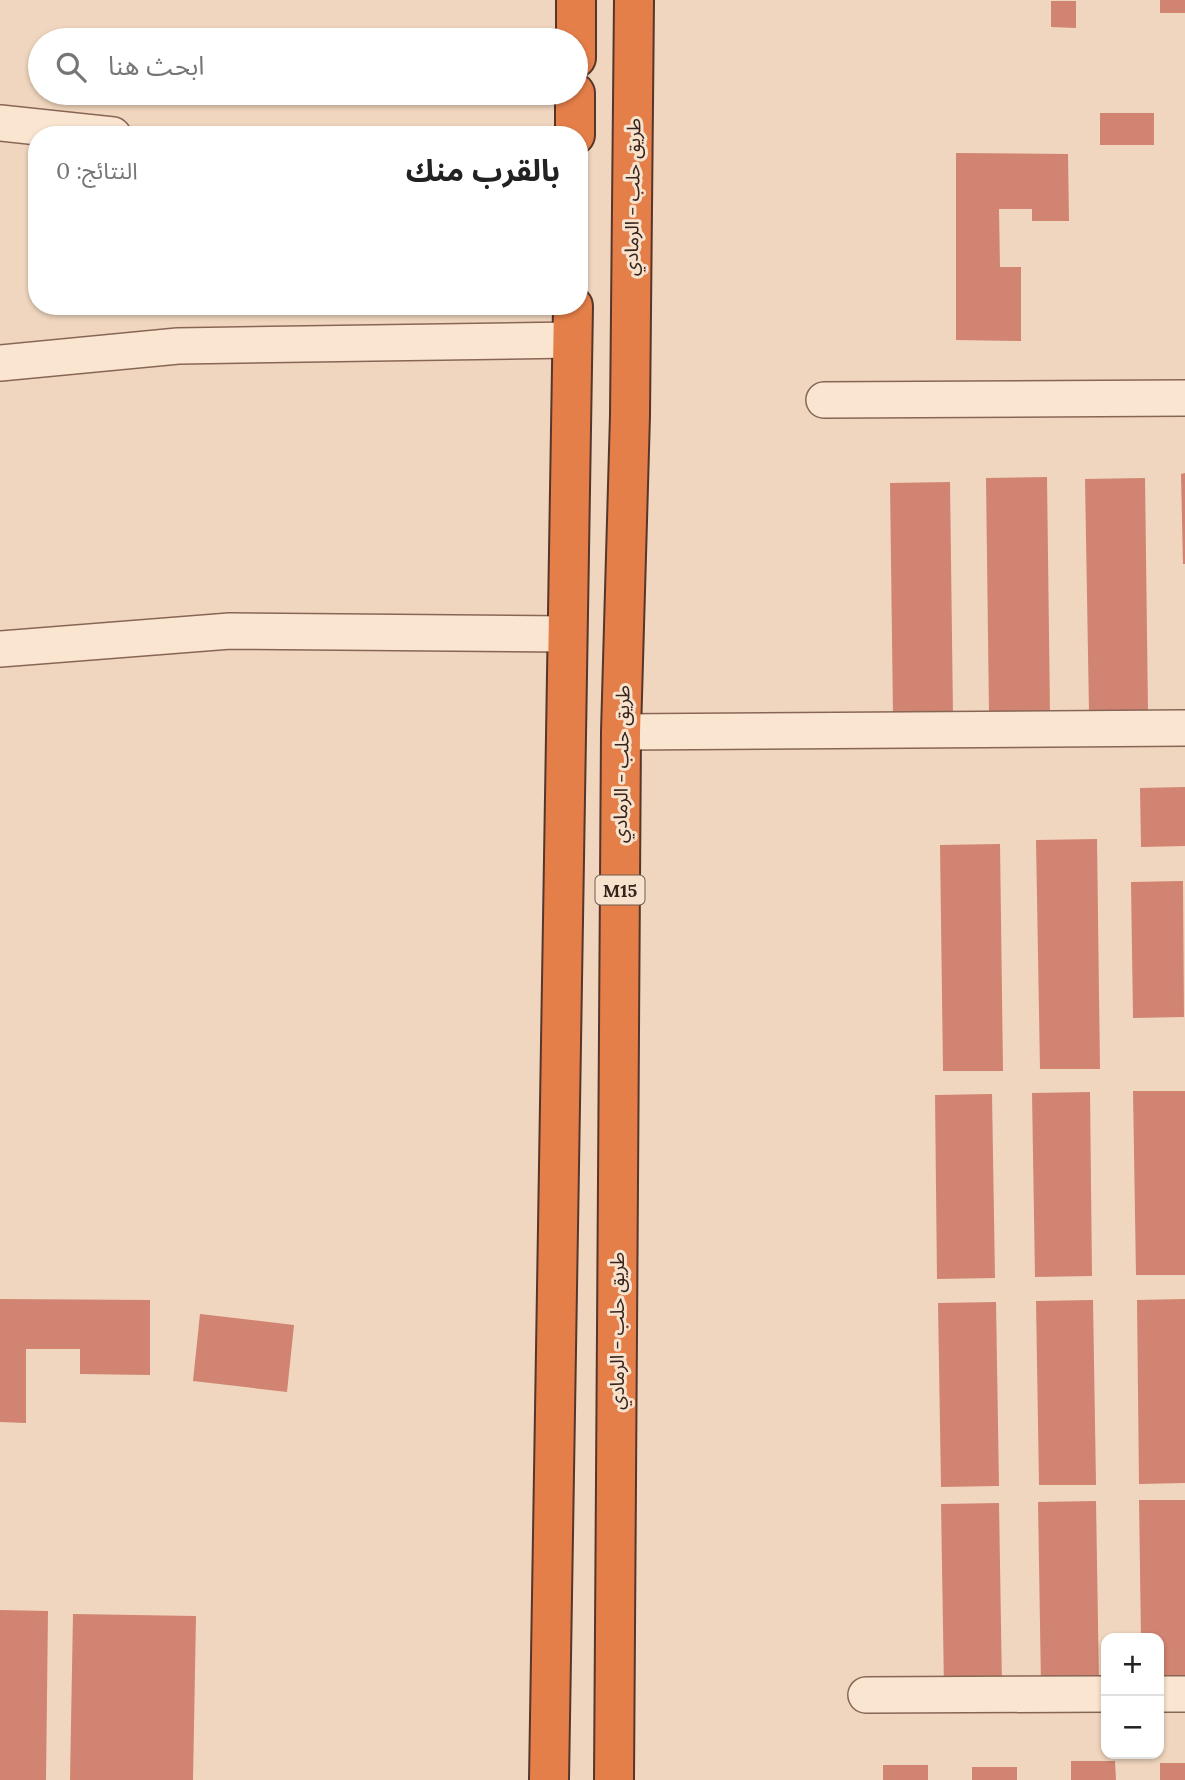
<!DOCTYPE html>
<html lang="ar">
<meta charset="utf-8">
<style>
:root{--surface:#fff;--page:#f2f2f2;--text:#222;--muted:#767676;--line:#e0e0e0}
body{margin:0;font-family:Lora,"Noto Sans Arabic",serif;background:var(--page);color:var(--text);direction:rtl}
.controls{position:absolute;right:21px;bottom:21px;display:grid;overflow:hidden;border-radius:14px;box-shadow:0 2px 5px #0004}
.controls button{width:63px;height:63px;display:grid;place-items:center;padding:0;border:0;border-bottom:2px solid var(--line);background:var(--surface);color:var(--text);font:35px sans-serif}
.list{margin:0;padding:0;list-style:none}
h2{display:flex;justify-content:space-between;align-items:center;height:91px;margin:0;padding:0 28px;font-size:30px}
h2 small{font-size:23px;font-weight:400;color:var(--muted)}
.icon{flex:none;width:38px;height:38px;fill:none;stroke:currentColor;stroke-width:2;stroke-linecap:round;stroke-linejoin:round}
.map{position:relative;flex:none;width:1185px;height:1780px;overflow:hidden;direction:ltr}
.search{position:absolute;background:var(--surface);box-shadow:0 2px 5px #0004;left:28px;top:28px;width:560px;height:77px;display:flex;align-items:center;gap:18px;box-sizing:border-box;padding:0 24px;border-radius:38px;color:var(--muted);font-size:26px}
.panel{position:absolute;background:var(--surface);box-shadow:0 2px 5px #0004;left:28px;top:126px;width:560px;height:189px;border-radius:28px;direction:rtl}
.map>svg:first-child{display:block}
.building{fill:#d08471}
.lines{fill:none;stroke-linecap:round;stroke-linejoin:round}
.street-casing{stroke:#886656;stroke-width:38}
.highway-casing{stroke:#56352b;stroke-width:42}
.street{stroke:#fae5d1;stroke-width:35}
.highway{stroke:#e47f49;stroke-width:38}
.labels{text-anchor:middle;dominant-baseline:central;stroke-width:6;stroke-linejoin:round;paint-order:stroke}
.shield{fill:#f7e2cd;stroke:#715c50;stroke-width:2}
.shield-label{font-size:18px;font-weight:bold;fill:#37231b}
.street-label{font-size:19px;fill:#37231b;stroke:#f7e2cd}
</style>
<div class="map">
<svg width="1185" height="1780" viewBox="0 0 1185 1780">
<rect width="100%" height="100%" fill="#f0d6be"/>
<g class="building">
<rect x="1160" y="0" width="25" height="13"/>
<path d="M1051,1H1076V28L1051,27Z"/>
<rect x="1100" y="113" width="54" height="32"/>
<path d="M956,153L1068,154L1069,221H1032V209H999L1000,267H1021V341L956,340Z"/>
<path d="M1185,473V564H1183L1181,474Z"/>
<path d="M1047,477L1050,713L989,714L986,478Z"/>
<path d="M1145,478L1148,711L1089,712L1085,479Z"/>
<path d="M950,482L953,715L893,716L890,483Z"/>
<path d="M1185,787V846L1141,847L1140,788Z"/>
<path d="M1097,839L1100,1069H1040L1036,840Z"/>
<path d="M1000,844L1003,1071H943L940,845Z"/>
<path d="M1183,881L1184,1017L1133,1018L1131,882Z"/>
<path d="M1133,1091H1185V1275H1136Z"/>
<path d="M1090,1092L1092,1276L1035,1277L1032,1093Z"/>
<path d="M992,1094L995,1278L937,1279L935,1095Z"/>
<path d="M0,1299L150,1300V1375L80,1374V1349H26V1423L0,1422Z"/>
<path d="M1185,1299V1483L1139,1484L1137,1300Z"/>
<path d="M1093,1300L1096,1485H1039L1036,1301Z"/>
<path d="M996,1302L999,1486L941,1487L938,1303Z"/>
<path d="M200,1314L294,1325L287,1392L193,1381Z"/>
<path d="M1139,1500H1185V1684L1159,1685V1638H1141Z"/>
<path d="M1096,1501L1099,1685L1041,1686L1038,1502Z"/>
<path d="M999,1503L1002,1687L944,1688L941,1504Z"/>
<path d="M0,1610L48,1611L46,1780H0Z"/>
<path d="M73,1614L196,1616L193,1780H70Z"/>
<path d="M1071,1761H1115L1116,1780H1071Z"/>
<rect x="1160" y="1763" width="25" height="17"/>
<rect x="883" y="1765" width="45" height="15"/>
<rect x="972" y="1767" width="45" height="13"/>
</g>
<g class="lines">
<g class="street-casing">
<g id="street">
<path d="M0,123L113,135"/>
<path d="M0,363L178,346L572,340"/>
<path d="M824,400L1185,398"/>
<path d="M0,649L230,631L567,634"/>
<path d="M621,732L1185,728"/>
<path d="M1159,1694H1185"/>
<path d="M866,1695L1106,1694"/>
</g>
</g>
<g class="highway-casing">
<g id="highway">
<path d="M576,58V0"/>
<path d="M575,135V93"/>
<path d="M549,1780L573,306"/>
<path d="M614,1780L621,732L630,415L634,0"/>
</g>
</g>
<use href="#street" class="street"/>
<use href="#highway" class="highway"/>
</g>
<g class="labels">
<rect class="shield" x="595.5" y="875.5" width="49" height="29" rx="5"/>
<g class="shield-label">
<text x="620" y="890">M15</text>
</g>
<g class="street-label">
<text transform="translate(632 197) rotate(-89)">طريق حلب - الرمادي</text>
<text transform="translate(621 764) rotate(-89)">طريق حلب - الرمادي</text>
<text transform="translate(617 1331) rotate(-90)">طريق حلب - الرمادي</text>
</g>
</g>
</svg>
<div class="controls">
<button>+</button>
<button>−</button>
</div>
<div class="search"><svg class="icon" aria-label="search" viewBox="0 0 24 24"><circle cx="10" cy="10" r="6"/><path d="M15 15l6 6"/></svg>ابحث هنا</div>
<section class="panel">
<h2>بالقرب منك<small>النتائج: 0</small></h2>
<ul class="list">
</ul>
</section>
</div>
